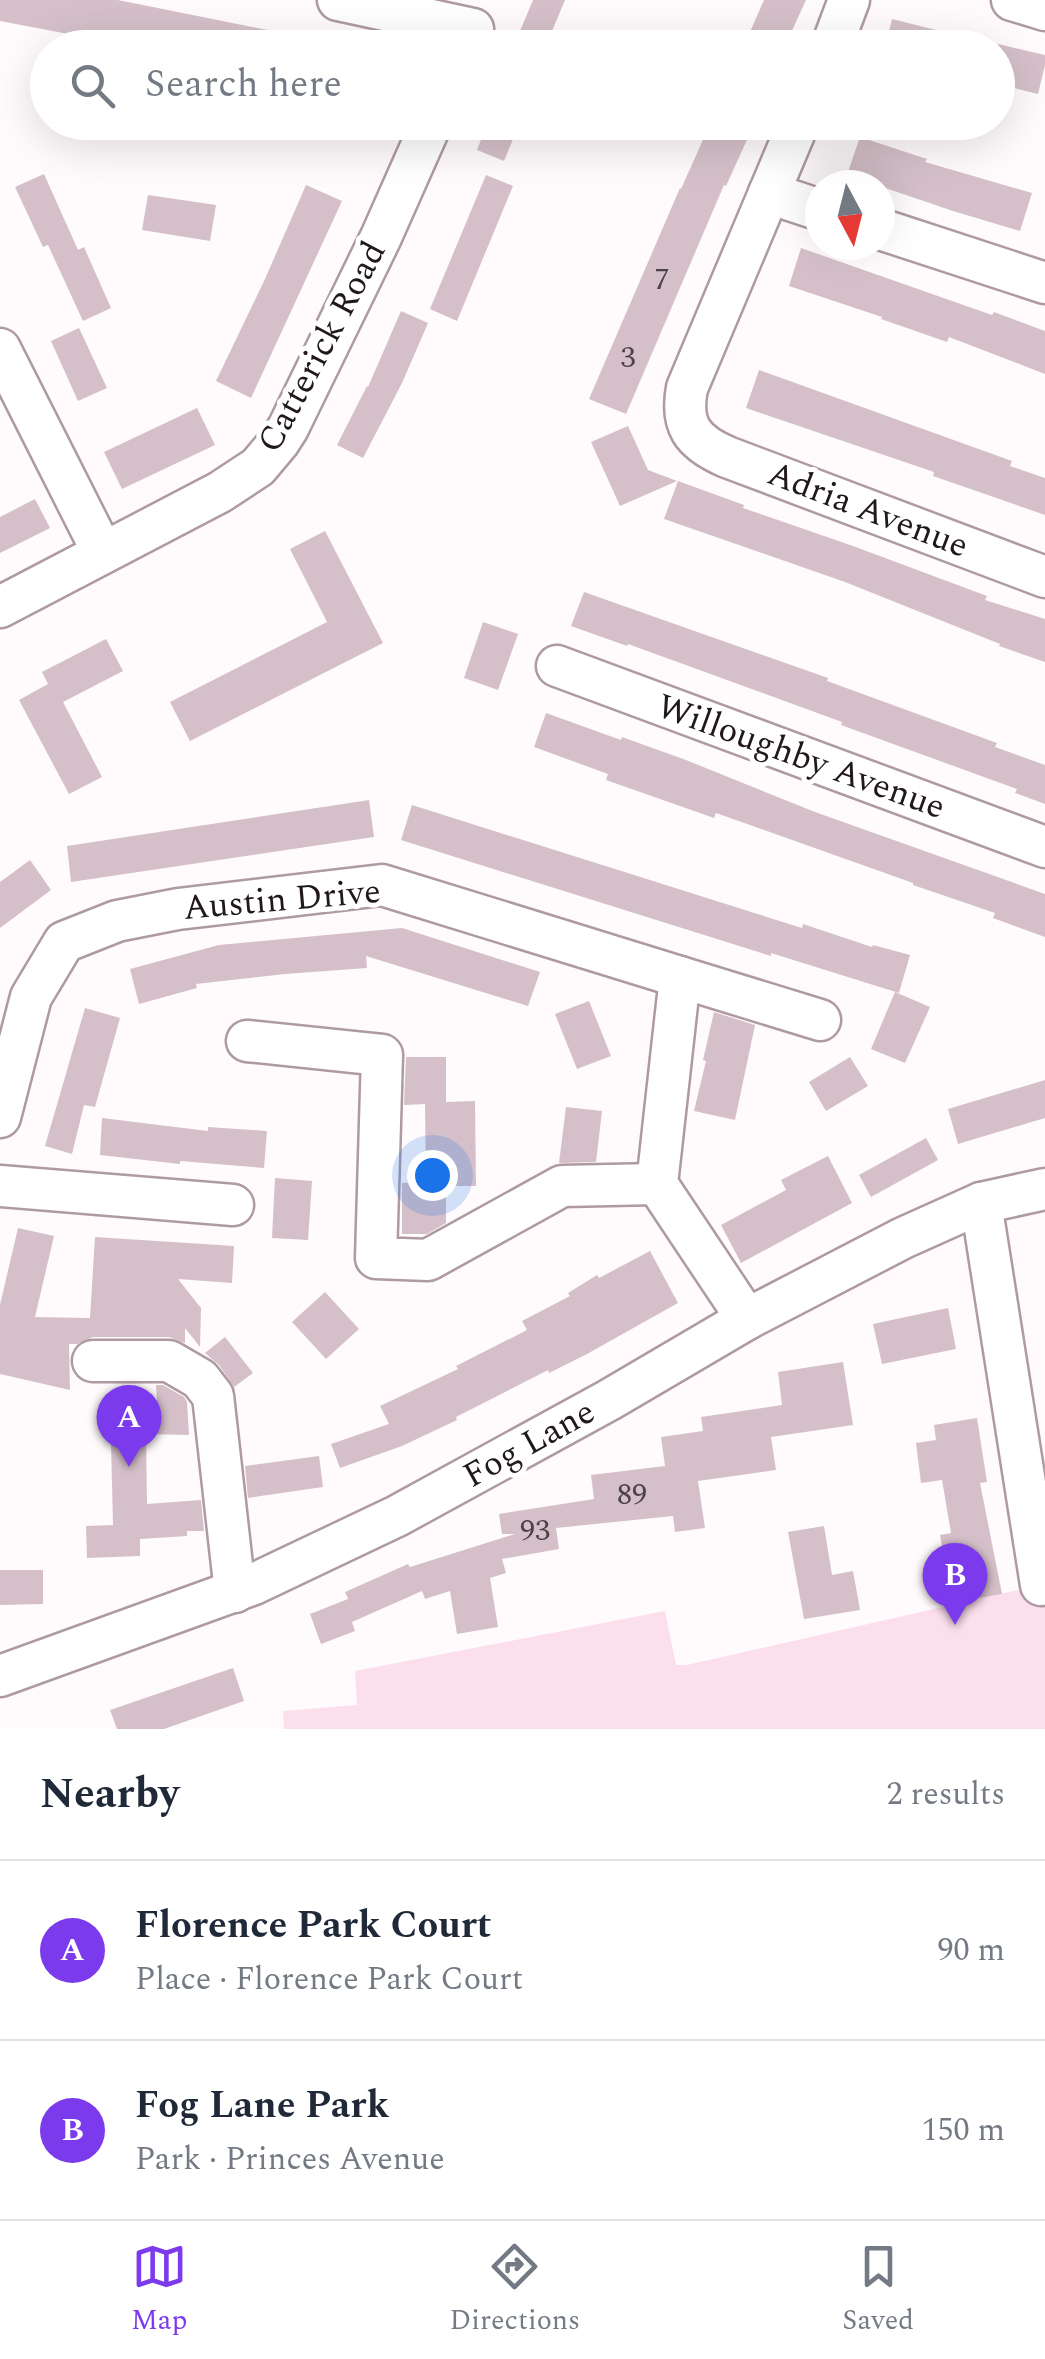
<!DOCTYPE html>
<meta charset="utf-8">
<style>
:root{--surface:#fff;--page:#f6f6f7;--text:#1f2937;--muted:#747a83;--line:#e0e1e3;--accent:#7c3aed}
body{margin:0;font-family:Spectral,serif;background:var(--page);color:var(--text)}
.compass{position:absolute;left:805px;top:170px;width:90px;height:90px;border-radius:50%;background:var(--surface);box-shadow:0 10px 40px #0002;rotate:173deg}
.you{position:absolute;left:432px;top:1175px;width:35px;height:35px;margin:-25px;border:8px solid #fff;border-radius:50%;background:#1a73e8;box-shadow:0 0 0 15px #1a73e833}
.badge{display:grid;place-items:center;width:65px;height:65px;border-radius:50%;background:var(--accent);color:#fff;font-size:32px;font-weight:700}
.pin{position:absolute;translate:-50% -82px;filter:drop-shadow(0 2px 5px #0008)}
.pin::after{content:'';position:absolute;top:52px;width:35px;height:30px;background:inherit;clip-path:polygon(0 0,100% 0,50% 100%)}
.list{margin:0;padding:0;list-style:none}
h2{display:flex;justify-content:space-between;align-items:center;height:130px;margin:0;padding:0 40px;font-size:42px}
h2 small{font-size:32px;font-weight:400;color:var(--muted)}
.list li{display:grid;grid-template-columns:65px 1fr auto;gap:30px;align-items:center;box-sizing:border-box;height:180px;padding:0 40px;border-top:2px solid var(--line)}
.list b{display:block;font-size:38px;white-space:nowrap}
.list p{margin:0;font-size:32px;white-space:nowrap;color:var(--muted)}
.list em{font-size:32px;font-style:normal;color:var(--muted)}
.icon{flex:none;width:55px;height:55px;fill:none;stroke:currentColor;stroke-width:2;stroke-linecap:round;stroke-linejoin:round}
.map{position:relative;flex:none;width:1045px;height:1729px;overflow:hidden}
.search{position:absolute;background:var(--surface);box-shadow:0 10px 40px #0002;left:30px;right:30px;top:30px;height:110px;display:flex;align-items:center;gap:25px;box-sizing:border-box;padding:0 35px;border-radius:55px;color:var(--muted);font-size:38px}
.sheet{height:490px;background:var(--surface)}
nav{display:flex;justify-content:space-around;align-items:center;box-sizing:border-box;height:140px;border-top:2px solid var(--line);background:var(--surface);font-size:28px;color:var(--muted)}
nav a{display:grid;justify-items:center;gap:5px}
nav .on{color:var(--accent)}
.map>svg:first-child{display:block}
.green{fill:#fcdfec}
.building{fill:#d5c0c9}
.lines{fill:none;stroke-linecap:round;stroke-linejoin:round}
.minor-casing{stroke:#ae9aa3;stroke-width:45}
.minor{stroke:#fff;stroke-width:40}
.labels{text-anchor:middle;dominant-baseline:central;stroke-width:10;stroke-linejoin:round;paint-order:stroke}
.number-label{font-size:30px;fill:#4d4247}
.street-label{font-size:35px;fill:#20181c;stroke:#fff}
</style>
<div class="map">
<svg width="1045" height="1729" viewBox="0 0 1045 1729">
<rect width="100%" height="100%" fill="#fffafc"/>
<path class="green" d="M1045,1584V1729H284L283,1711L357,1705L355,1671L665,1611L676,1665H687Z"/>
<g class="building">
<path d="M0,0H118L292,35L291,48H142L0,21Z"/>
<path d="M533,0H565L545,48H513Z"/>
<path d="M764,0H806L784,48H743Z"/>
<path d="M892,19L968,38L967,48H885Z"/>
<path d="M998,44L1045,55V65L1038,94L998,84Z"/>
<path d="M488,122H520L504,161L477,150Z"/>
<path d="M711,122H755L726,186L724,185L626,414L589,399L680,188L681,189Z"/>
<path d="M860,137L927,159L925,162L1032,193L1020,231L953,211L847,175Z"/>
<path d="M44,174L78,250L84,247L111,308L83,321L48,245L43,247L15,187Z"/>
<path d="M486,175L513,186L457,321L430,309Z"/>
<path d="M306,185L342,201L251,398L216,381L265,279Z"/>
<path d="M148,195L216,205L210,241L142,230Z"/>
<path d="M801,248L992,315L994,312L1045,331V374L949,337L947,342L881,319L882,317L789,286Z"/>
<path d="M401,311L428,323L402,383L363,458L337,445L367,386L368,387Z"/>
<path d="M79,328L107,388L78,401L51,341Z"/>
<path d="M759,370L1012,461L1010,466L1045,478V515L933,476L934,472L746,408Z"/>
<path d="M197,408L215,445L122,489L104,452Z"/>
<path d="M628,426L648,470L677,481L620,506L591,442Z"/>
<path d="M678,481L744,505L743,508L853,546L987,596L985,600L1045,619V662L999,646L1000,644L845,582L664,519Z"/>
<path d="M35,499L50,528L0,553V517Z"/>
<path d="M325,531L383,643L190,741L170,702L327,622L290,549Z"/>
<path d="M584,592L828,678L827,681L997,743L995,747L1045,765V804L1015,793L1017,789L841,725L842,722L628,644L627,646L571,626Z"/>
<path d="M483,622L518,634L498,690L464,678Z"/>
<path d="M106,639L123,671L63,702L102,777L69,794L19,700L48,684L42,672Z"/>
<path d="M546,713L621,740L622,737L686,760L815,812L1045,894V937L993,918L995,913L913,885V883L716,813L714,818L606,780L608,774L534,747Z"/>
<path d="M369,800L374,837L71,882L67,846Z"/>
<path d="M412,805L802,928L803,924L872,947L873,945L910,955L899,993L771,953V956L401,840Z"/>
<path d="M30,860L51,890L0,928V882Z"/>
<path d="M402,928L540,972L528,1006L366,956L367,968L285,974L196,984L197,988L139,1004L130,969L219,945Z"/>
<path d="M895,992L930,1007L905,1063L871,1049Z"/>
<path d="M589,1001L611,1056L577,1069L555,1014Z"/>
<path d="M85,1008L120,1018L95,1107L84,1105L72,1154L45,1146Z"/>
<path d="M714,1012L755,1025L735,1120L694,1111L706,1061L703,1060Z"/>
<path d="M406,1057H446V1102L475,1101L476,1186H446V1223L427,1234H402V1183L426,1182L425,1104L404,1105Z"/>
<path d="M850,1057L868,1086L826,1111L809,1082Z"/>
<path d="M1045,1080V1118L958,1144L948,1109Z"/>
<path d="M566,1107L602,1111L596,1162L559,1163Z"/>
<path d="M102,1118L208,1131V1127L267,1131L264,1168L180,1161V1164L100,1155Z"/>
<path d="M926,1138L938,1160L871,1197L859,1175Z"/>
<path d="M828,1156L852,1203L741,1263L721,1225L786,1190L781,1180Z"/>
<path d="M275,1178L312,1181L308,1240L272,1238Z"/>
<path d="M18,1228L54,1236L35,1317L90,1318L95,1237L234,1246L232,1283L178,1279L201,1308L200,1347L185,1328V1343L169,1337H93L78,1344H69L70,1390L0,1374V1305Z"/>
<path d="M650,1251L678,1303L587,1354L549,1373L548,1370L456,1417L457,1420L402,1446L340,1468L331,1444L389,1424L380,1406L458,1369L456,1366L527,1330L522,1321L570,1296L568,1293L597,1275L599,1278Z"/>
<path d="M325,1292L359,1329L326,1359L292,1322Z"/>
<path d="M948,1308L956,1349L882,1364L873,1324Z"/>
<path d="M225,1337L253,1373L234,1387L219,1365L205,1353Z"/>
<path d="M843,1362L853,1425L771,1437L776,1470L698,1481L705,1528L675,1532L673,1516L556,1528L559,1549L502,1559L506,1573L490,1578L498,1627L457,1634L450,1591L425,1599L422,1591L352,1622L355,1631L321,1644L310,1614L348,1599L345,1592L408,1564L410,1567L515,1534H502L499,1514L594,1499L591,1475L665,1466L661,1437L703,1431L701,1417L782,1405L778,1372Z"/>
<path d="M156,1385H163L184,1397L187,1402L189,1435L146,1434L147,1504L201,1500L204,1531H187V1536L140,1539V1556L87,1558L86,1526L113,1525L110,1403L157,1402Z"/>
<path d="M977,1418L987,1482L980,1483L1002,1594L953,1603L940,1535L951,1533L942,1480L921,1483L916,1443L936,1440L934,1425Z"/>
<path d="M319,1456L323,1487L248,1498L245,1466Z"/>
<path d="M824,1526L832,1575L853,1571L860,1610L804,1619L788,1532Z"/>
<path d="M0,1570H43V1604L0,1605Z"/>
<path d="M233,1668L244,1701L164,1729H117L110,1710Z"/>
</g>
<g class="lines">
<g class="minor-casing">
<g id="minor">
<path d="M338,0L473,29"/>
<path d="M1012,0L1045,10"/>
<path d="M831,48L849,0"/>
<path d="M799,122L687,388C680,425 692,442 727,457L1045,577"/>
<path d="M769,193L820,210"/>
<path d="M880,229L1045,283"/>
<path d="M0,349L103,553"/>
<path d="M0,607L220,492L258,467L279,442L288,428L381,237L432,122"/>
<path d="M557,666L1045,847"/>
<path d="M680,977L820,1020"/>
<path d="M247,1041L382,1055L376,1258L428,1260L562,1186L657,1184"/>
<path d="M0,1117L31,997L64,942L117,921L178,909L382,885L680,977L657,1184L747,1319"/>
<path d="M0,1186L233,1205"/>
<path d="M981,1203L1041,1585"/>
<path d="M93,1361H169L200,1379L213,1396L235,1592"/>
<path d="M0,1676L254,1584L397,1516L609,1400L747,1319L903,1238L981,1203L1045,1189"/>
</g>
</g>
<use href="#minor" class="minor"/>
</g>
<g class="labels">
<g class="number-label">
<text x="662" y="280">7</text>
<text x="628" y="358">3</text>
<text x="632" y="1495">89</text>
<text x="535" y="1531">93</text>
</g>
<g class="street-label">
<text transform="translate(322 347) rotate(-62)">Catterick Road</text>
<text transform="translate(868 510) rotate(21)">Adria Avenue</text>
<text transform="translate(801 757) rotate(20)">Willoughby Avenue</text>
<text transform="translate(282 900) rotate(-5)">Austin Drive</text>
<text transform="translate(529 1444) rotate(-29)">Fog Lane</text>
</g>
</g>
</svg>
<svg class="compass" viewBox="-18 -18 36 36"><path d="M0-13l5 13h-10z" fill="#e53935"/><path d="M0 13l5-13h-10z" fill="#747a83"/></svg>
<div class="you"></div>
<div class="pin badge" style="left:129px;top:1467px">A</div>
<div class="pin badge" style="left:955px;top:1625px">B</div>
<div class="search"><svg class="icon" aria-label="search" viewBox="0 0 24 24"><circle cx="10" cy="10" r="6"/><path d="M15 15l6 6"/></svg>Search here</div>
</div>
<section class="sheet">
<h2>Nearby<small>2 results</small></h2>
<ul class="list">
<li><span class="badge">A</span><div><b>Florence Park Court</b><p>Place · Florence Park Court</p></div><em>90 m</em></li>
<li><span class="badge">B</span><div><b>Fog Lane Park</b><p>Park · Princes Avenue</p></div><em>150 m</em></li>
</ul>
</section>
<nav>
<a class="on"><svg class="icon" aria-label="map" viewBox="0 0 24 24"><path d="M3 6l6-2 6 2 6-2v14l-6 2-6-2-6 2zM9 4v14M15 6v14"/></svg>Map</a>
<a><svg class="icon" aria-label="directions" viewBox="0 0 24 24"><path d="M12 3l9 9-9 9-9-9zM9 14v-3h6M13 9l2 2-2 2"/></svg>Directions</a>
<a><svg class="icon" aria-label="saved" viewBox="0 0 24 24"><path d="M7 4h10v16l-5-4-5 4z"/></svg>Saved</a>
</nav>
